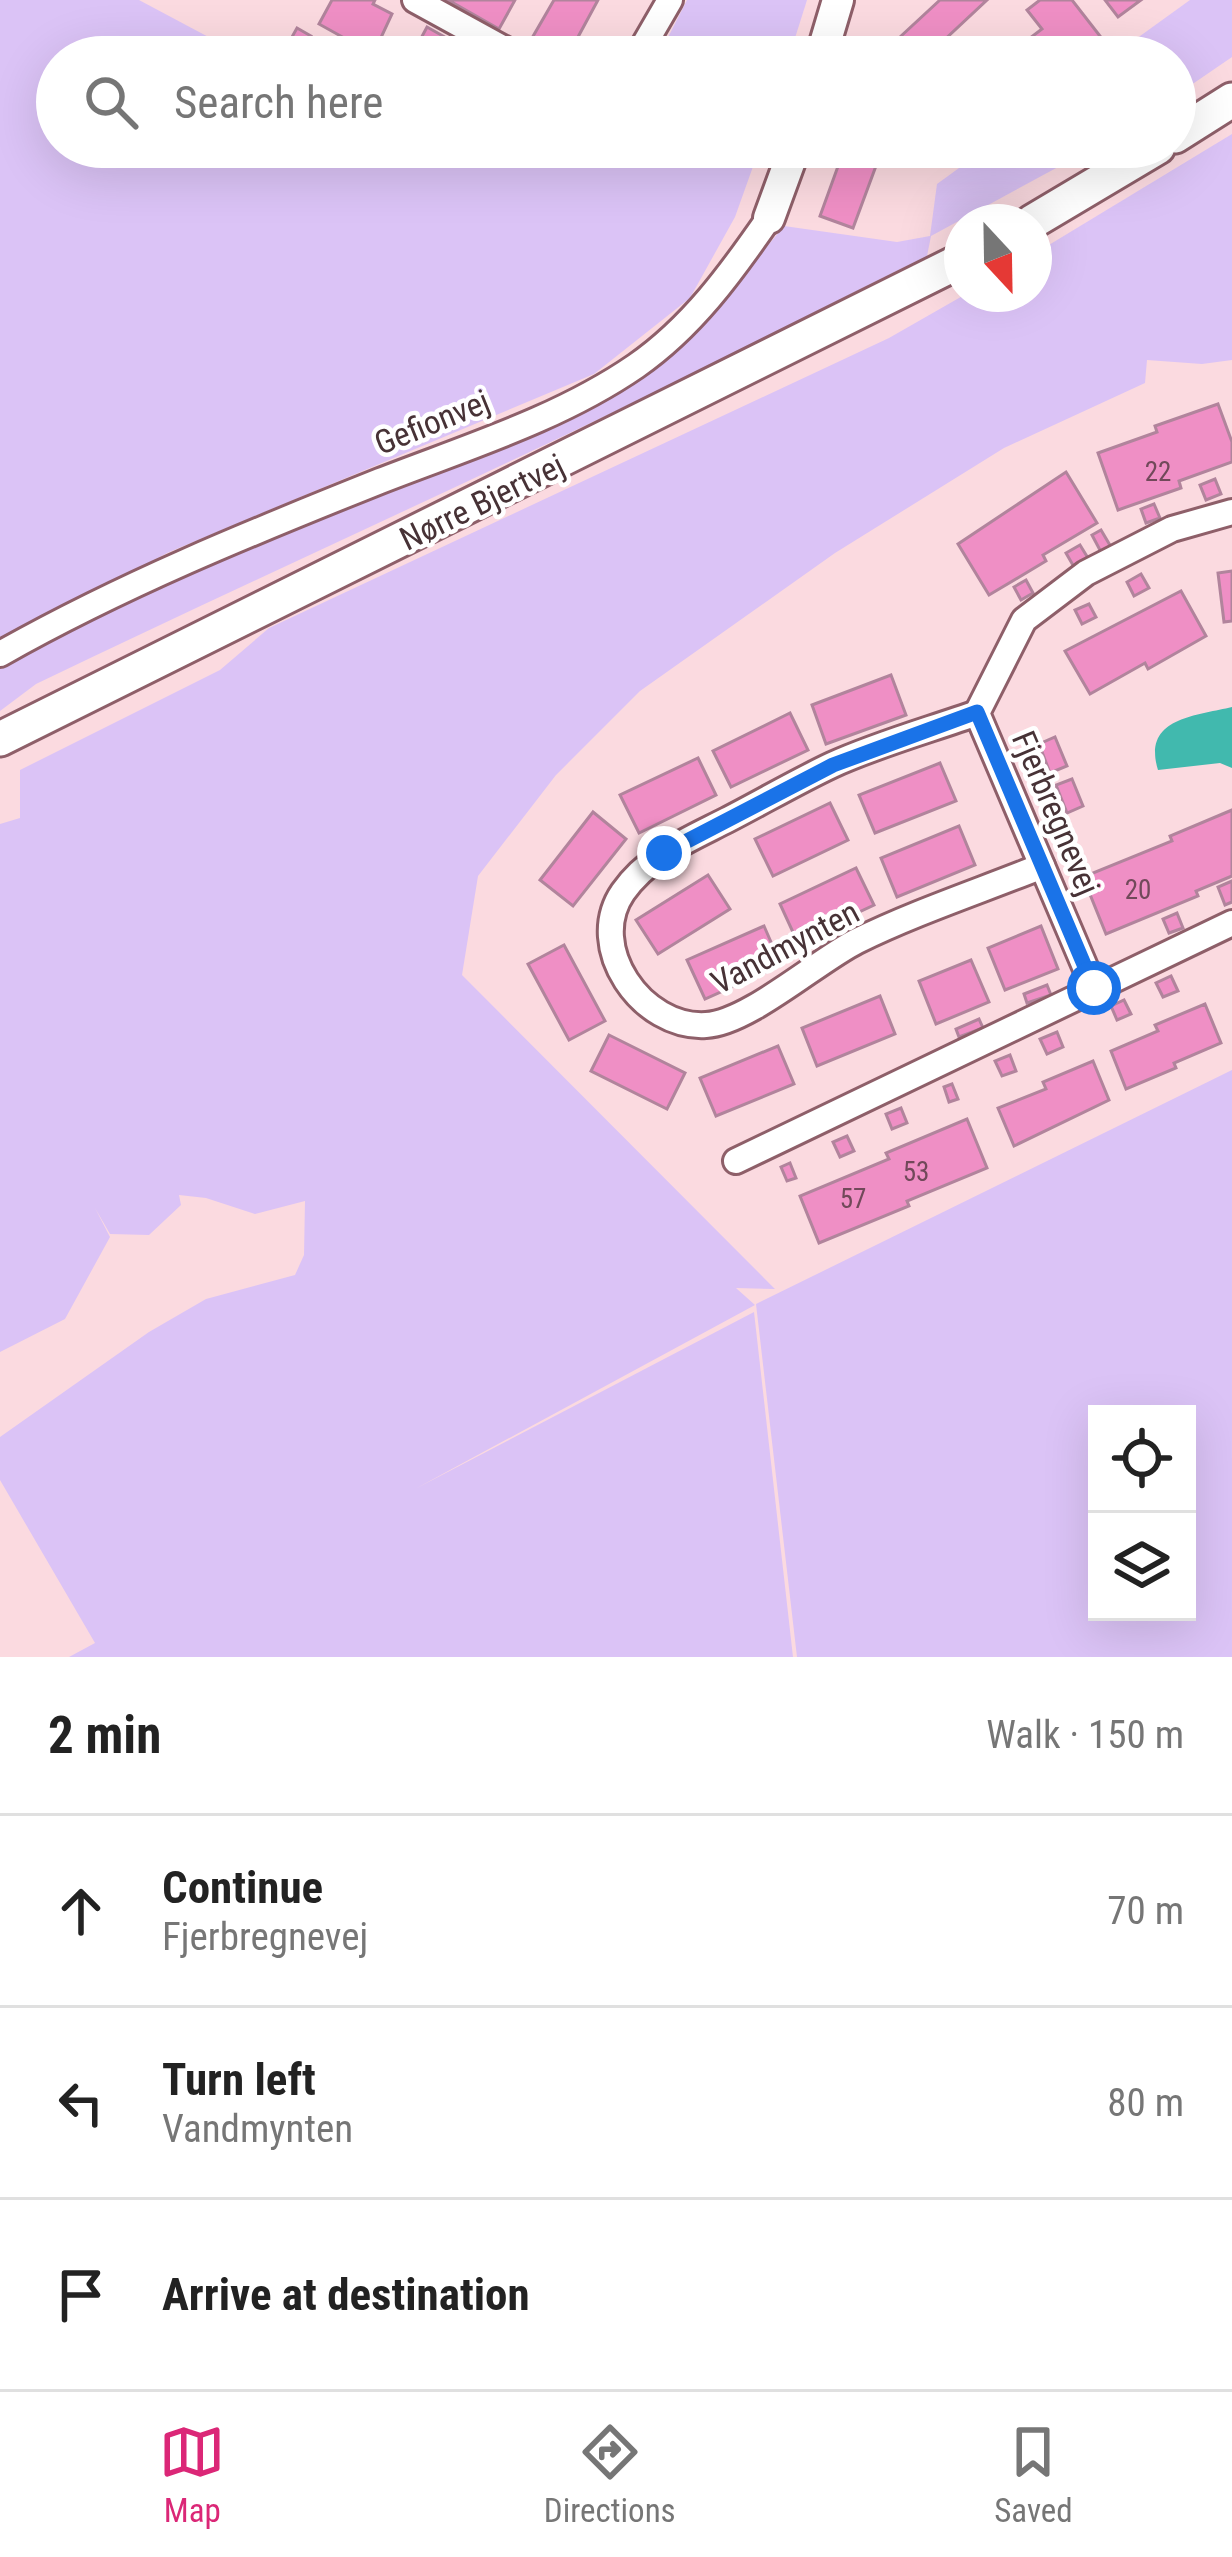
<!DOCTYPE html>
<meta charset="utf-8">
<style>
:root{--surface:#fff;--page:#f2f2f2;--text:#222;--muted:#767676;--line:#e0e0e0;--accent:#db2777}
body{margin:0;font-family:"Roboto Condensed",sans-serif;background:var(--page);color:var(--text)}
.controls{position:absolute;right:36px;bottom:36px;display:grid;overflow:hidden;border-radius:0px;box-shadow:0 12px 48px #0002}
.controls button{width:108px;height:108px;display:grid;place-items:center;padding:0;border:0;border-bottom:3px solid var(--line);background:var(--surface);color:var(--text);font:60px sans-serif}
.compass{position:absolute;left:944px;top:204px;width:108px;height:108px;border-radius:50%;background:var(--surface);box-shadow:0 12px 48px #0002;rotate:158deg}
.stop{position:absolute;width:36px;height:36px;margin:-27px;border:9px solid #1a73e8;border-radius:50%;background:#fff}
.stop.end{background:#1a73e8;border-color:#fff;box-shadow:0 3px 12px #0008}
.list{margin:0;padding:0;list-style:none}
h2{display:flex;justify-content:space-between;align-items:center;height:156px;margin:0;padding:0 48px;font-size:51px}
h2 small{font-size:39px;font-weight:400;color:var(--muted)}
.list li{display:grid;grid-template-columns:78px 1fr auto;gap:36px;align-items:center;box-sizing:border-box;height:192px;padding:0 48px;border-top:3px solid var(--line)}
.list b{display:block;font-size:45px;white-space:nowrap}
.list p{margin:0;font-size:39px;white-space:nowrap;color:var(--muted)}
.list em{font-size:39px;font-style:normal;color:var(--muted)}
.icon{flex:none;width:66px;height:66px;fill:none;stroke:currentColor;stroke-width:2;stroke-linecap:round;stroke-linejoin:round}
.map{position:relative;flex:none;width:1232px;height:1657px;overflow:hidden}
.search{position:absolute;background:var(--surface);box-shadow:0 12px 48px #0002;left:36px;right:36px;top:36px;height:132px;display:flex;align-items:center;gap:30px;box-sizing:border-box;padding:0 42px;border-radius:66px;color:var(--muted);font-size:45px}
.sheet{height:732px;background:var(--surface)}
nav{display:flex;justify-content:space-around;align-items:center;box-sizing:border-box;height:168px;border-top:3px solid var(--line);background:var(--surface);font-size:33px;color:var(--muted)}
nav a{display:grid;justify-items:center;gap:6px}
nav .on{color:var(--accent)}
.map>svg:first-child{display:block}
.green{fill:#dbc3f6;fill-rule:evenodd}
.water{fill:#41b9ae}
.building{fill:#ef8fc5;stroke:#b1849c;stroke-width:3}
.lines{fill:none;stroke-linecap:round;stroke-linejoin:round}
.minor-casing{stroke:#8e5f69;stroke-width:30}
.tertiary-casing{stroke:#8e5f69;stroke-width:36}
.secondary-casing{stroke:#8e5f69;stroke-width:39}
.minor{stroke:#fff;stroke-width:24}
.tertiary{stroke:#fff;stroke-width:30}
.secondary{stroke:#fff;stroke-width:33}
.route{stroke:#1a73e8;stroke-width:15}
.labels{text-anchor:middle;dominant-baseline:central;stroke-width:9;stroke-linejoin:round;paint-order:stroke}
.number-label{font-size:27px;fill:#71495a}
.street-label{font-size:33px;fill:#473236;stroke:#fff}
</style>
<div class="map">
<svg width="1232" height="1657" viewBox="0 0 1232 1657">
<rect width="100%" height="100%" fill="#fbdae0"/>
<g class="green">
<path d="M0,0H139L246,57H57V147H415L442,162L451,147H760L735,217L690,298L594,374L167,553L0,646Z"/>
<path d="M687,0H807L789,57H658Z"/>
<path d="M1190,0H1232V57L1175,96V57H1111Z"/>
<path d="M1232,134V360L1202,364L1147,360L1145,383L1004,448L835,553L640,691L556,775L478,876L462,975L775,1289L736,1288L755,1305L415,1489L754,1312L793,1657H69L95,1643L0,1480V1437L149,1332L206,1299L295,1275L304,1255L305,1201L255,1214L206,1198L179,1195L181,1205L149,1235L110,1234L95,1208L110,1237L65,1319L0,1352V824L20,818V770L220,670L269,628L889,338L966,294H1034V254Z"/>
<path d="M988,147H1095L931,236L927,256C826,306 726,358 624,407C429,501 231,590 36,684L0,711V664L180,571L632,377L722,301L784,226L897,242L930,236L937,184Z"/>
<path d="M1232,1070V1657H797L756,1304ZM1097,1414H1187V1612H1097Z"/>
</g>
<path class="water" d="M1232,707V768L1220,763L1158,770C1142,718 1195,716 1232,707Z"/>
<g class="building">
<path d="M332,0H375L373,4L392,14L372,57L336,56L346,39L319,24Z"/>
<path d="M448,0H515L499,29Z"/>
<path d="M554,0H598L578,37L598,48L593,57H550L528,45Z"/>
<path d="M940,0H987L926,57H918L900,37Z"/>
<path d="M1040,0H1072L1100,36L1073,57H1005L1042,29L1027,10Z"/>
<path d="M1105,0H1141L1118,17Z"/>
<path d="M427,27L459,45L453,57H411Z"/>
<path d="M297,28L311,36L300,57H291L283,53Z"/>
<path d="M845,147H883L853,228L820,216Z"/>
<path d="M1218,404L1232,442V462L1179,481L1181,488L1118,510L1098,453L1157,432L1155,426Z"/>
<path d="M1066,472L1097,523L1043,555L1046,561L989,595L958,544Z"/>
<path d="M1215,479L1221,494L1206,500L1200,485Z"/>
<path d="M1154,504L1160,518L1146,523L1141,509Z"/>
<path d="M1101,530L1111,547L1101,552L1092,535Z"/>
<path d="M1080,545L1088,558L1074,567L1066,553Z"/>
<path d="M1232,571V621L1224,622L1218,573Z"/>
<path d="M1141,574L1149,588L1134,596L1127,582Z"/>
<path d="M1026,580L1033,593L1021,600L1014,587Z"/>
<path d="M1181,591L1206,636L1148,669L1145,663L1090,694L1065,651Z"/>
<path d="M1089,604L1096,617L1082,624L1075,610Z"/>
<path d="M891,675L906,715L826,744L812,705Z"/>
<path d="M790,713L808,750L731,787L713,751Z"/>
<path d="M1055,737L1067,766L1050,773L1039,744Z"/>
<path d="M698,758L716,795L639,833L620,795Z"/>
<path d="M940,763L956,801L875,833L859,795Z"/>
<path d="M1072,779L1083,806L1067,813L1056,785Z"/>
<path d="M830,803L848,840L773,876L755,839Z"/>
<path d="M1232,810V876L1196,891L1198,896L1106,934L1083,877L1172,841L1170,836Z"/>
<path d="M593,812L626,839L573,906L540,880Z"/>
<path d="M959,826L975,865L897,897L881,858Z"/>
<path d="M856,868L874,905L797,941L780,904Z"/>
<path d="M708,875L730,909L658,954L636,920Z"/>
<path d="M1232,881V902L1225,905L1218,887Z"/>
<path d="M1177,913L1183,928L1169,933L1163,919Z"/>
<path d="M764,926L781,965L705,999L687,960Z"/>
<path d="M1041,926L1058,969L1005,990L988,948Z"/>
<path d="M564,945L605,1021L569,1040L528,964Z"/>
<path d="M971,960L989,1002L936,1024L919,981Z"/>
<path d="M1171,976L1178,991L1163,997L1156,983Z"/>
<path d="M1047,985L1051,995L1027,1003L1024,994Z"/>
<path d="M880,996L895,1034L817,1066L802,1028Z"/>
<path d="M1124,1000L1131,1014L1117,1020L1111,1006Z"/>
<path d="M1205,1004L1221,1043L1174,1063L1176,1068L1126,1089L1111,1051L1158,1031L1155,1025Z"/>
<path d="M979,1019L983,1028L959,1037L956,1029Z"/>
<path d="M1057,1032L1063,1047L1047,1054L1040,1039Z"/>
<path d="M609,1035L685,1073L667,1109L591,1071Z"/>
<path d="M778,1046L794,1084L716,1116L700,1078Z"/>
<path d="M1010,1055L1016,1071L1002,1076L995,1061Z"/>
<path d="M1093,1061L1109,1100L1014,1146L998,1108L1046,1089L1043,1082Z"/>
<path d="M952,1084L958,1099L949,1102L944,1087Z"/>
<path d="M901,1108L907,1123L892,1129L886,1114Z"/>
<path d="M967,1119L987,1168L907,1201L909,1206L819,1243L800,1196L889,1159L886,1153Z"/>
<path d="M847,1136L854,1151L840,1157L833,1142Z"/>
<path d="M790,1163L796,1178L787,1181L781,1167Z"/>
</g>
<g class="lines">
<g class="minor-casing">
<g id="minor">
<path d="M415,0L519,57"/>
<path d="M637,57L670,0"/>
<path d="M0,654C122,585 250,533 380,481C467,447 559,419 636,366C692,327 731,273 769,218"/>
<path d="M977,713C929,730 878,744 832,765C796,782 762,802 727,820C690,839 648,856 623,892C585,947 642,1029 706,1025C748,1023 817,961 857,941C916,912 980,891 1042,866"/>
<path d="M1094,988L977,713L1024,620L1086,573L1172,529L1232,512"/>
<path d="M736,1161L1232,923"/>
</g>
</g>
<g class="tertiary-casing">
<g id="tertiary">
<path d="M821,57L838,0"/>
<path d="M769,218L795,147"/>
</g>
</g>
<g class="secondary-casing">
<g id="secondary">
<path d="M1175,136L1232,100"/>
<path d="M1032,222L1158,147"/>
<path d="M0,739L962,260"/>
</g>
</g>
<use href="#minor" class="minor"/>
<use href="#tertiary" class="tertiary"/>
<use href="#secondary" class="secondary"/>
</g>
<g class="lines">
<path class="route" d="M664,853L833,765L977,712L1094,988"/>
</g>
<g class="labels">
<g class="number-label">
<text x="1158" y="472">22</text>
<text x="1138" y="890">20</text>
<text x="916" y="1172">53</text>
<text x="853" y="1199">57</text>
</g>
<g class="street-label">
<text transform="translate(432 422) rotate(-22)">Gefionvej</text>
<text transform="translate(482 502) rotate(-26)">Nørre Bjertvej</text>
<text transform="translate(1056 813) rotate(67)">Fjerbregnevej</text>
<text transform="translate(785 947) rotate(-28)">Vandmynten</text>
</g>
</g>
</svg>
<div class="controls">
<button><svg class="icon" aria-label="locate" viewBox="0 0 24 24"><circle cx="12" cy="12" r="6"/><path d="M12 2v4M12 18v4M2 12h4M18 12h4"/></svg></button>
<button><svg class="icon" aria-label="layers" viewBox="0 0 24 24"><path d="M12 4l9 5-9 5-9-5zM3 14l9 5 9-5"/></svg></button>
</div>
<svg class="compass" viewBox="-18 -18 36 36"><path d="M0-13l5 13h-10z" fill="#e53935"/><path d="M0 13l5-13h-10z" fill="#767676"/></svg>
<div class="stop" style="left:1094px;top:988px"></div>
<div class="stop end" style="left:664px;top:853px"></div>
<div class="search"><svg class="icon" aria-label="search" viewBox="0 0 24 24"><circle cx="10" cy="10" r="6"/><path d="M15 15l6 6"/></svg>Search here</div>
</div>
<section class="sheet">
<h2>2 min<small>Walk · 150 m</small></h2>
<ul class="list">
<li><svg class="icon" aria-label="ahead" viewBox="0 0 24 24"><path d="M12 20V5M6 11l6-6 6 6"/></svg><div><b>Continue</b><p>Fjerbregnevej</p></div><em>70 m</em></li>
<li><svg class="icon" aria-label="left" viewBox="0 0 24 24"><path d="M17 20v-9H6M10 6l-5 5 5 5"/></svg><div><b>Turn left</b><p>Vandmynten</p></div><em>80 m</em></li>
<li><svg class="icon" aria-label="arrive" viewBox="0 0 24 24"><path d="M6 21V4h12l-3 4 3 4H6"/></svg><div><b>Arrive at destination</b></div></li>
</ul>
</section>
<nav>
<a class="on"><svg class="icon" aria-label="map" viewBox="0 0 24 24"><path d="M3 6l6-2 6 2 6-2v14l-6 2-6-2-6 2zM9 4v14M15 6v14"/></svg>Map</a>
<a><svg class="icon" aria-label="directions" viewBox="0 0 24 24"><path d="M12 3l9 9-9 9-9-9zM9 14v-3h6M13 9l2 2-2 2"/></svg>Directions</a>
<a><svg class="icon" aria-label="saved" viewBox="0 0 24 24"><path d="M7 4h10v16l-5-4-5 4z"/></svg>Saved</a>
</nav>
